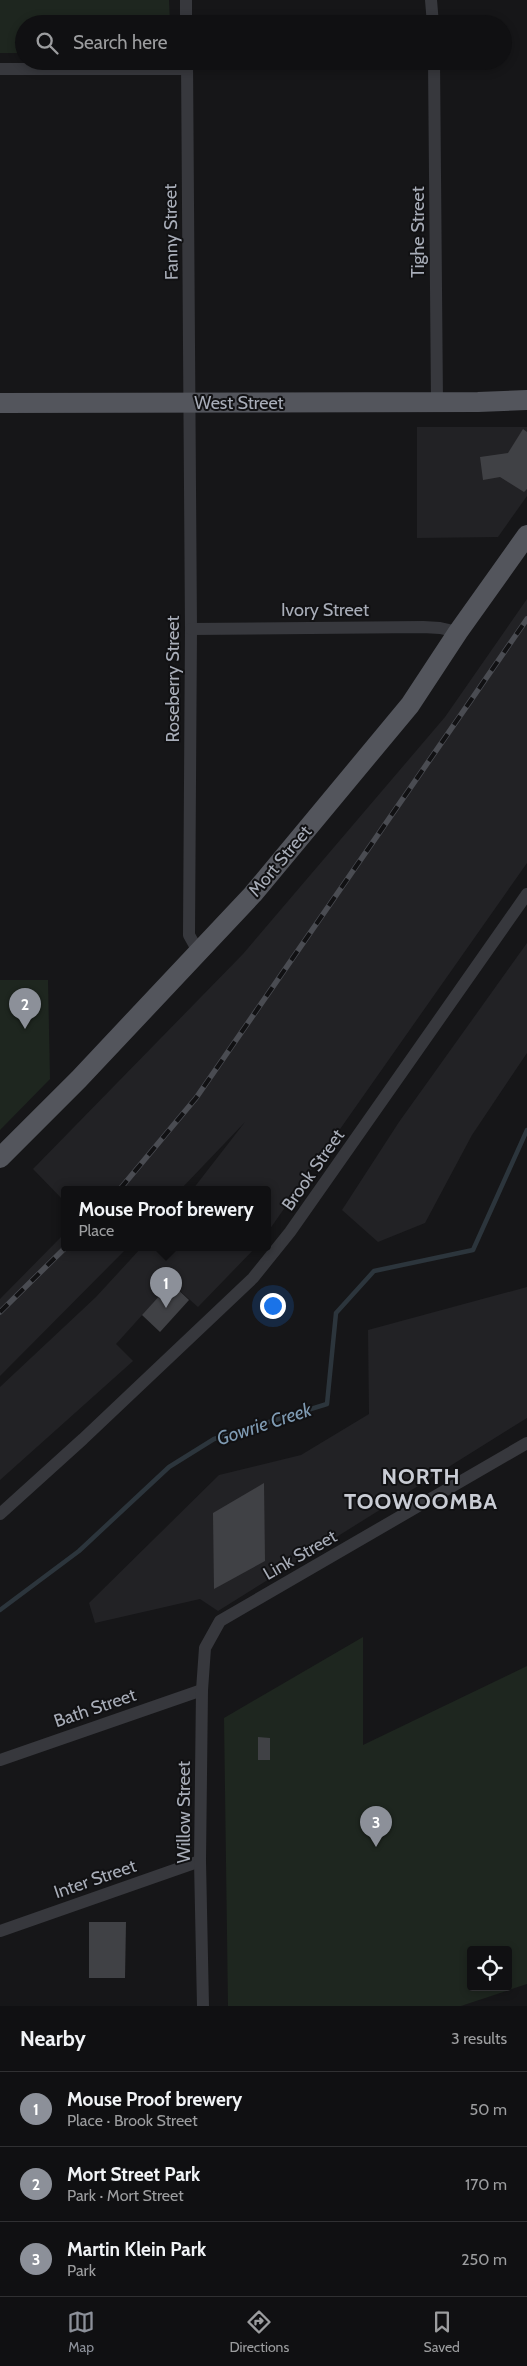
<!DOCTYPE html>
<meta charset="utf-8">
<style>
:root{--surface:#101012;--page:#19191b;--text:#f1f3f6;--muted:#9c9d9f;--line:#303032;--accent:#8c9099}
body{margin:0;font-family:Cabin,sans-serif;background:var(--page);color:var(--text)}
.controls{position:absolute;right:15px;bottom:15px;display:grid;overflow:hidden;border-radius:5px;box-shadow:0 2px 8px #0003}
.controls button{width:45px;height:45px;display:grid;place-items:center;padding:0;border:0;border-bottom:1px solid var(--line);background:var(--surface);color:var(--text);font:25px sans-serif}
.you{position:absolute;left:272px;top:1305px;width:18px;height:18px;margin:-12px;border:4px solid #fff;border-radius:50%;background:#1a73e8;box-shadow:0 0 0 8px #1a73e833}
.badge{display:grid;place-items:center;width:32px;height:32px;border-radius:50%;background:var(--accent);color:#fff;font-size:16px;font-weight:700}
.pin{position:absolute;translate:-50% -41px;filter:drop-shadow(0 1px 2px #0008)}
.pin::after{content:'';position:absolute;top:26px;width:18px;height:15px;background:inherit;clip-path:polygon(0 0,100% 0,50% 100%)}
.popup{position:absolute;left:61px;top:1186px;width:210px;height:65px;box-sizing:border-box;display:grid;place-content:center;border-radius:5px;background:var(--surface);filter:drop-shadow(0 1px 4px #0005);font-size:16px;white-space:nowrap;color:var(--muted)}
.popup b{font-size:19px;color:var(--text)}
.popup::after{content:'';position:absolute;left:50%;top:100%;margin-left:-10px;border:10px solid transparent;border-top-color:var(--surface)}
.list{margin:0;padding:0;list-style:none}
h2{display:flex;justify-content:space-between;align-items:center;height:65px;margin:0;padding:0 20px;font-size:21px}
h2 small{font-size:16px;font-weight:400;color:var(--muted)}
.list li{display:grid;grid-template-columns:32px 1fr auto;gap:15px;align-items:center;box-sizing:border-box;height:75px;padding:0 20px;border-top:1px solid var(--line)}
.list b{display:block;font-size:19px;white-space:nowrap}
.list p{margin:0;font-size:16px;white-space:nowrap;color:var(--muted)}
.list em{font-size:16px;font-style:normal;color:var(--muted)}
.icon{flex:none;width:28px;height:28px;fill:none;stroke:currentColor;stroke-width:2;stroke-linecap:round;stroke-linejoin:round}
.map{position:relative;flex:none;width:527px;height:2006px;overflow:hidden}
.search{position:absolute;background:var(--surface);box-shadow:0 2px 8px #0003;left:15px;right:15px;top:15px;height:55px;display:flex;align-items:center;gap:12px;box-sizing:border-box;padding:0 18px;border-radius:28px;color:var(--muted);font-size:19px}
.sheet{height:290px;background:var(--surface)}
nav{display:flex;justify-content:space-around;align-items:center;box-sizing:border-box;height:70px;border-top:1px solid var(--line);background:var(--surface);font-size:14px;color:var(--muted)}
nav a{display:grid;justify-items:center;gap:2px}
nav .on{color:var(--accent)}
.map>svg:first-child{display:block}
.built{fill:#222225}
.green{fill:#1e261f;fill-rule:evenodd}
.lines{fill:none;stroke-linecap:round;stroke-linejoin:round}
.stream{stroke:#2c353c;stroke-width:4.5}
.building{fill:#404145}
.street{stroke:#37383d;stroke-width:12}
.primary{stroke:#53555c;stroke-width:20}
.rail-casing{stroke:#4a4c52;stroke-width:5.5}
.rail{stroke:#111113;stroke-width:4;stroke-dasharray:11;stroke-linecap:butt}
.labels{text-anchor:middle;dominant-baseline:central;stroke-width:4;stroke-linejoin:round;paint-order:stroke}
.street-label{font-size:18px;fill:#a8adb8;stroke:#111113}
.water-label{font-size:19px;font-style:italic;fill:#7f9bb3;stroke:#111113}
.district-label{font-size:22px;font-weight:bold;letter-spacing:1px;fill:#c9ccd4;stroke:#111113}
</style>
<div class="map">
<svg width="527" height="2006" viewBox="0 0 527 2006">
<rect width="100%" height="100%" fill="#161618"/>
<g class="built">
<path d="M417,427H527V496L498,537L417,538Z"/>
<path d="M527,599V863L267,1233V1189H193L245,1122L181,1189H65V1202L33,1169L243,954L445,717Z"/>
<path d="M527,943V1053L472,1135L425,1223L378,1242L342,1210L399,1122Z"/>
<path d="M65,1233V1247H128L0,1376V1299Z"/>
<path d="M142,1247H256L198,1307L171,1283L116,1344L133,1361L0,1480V1387L96,1297Z"/>
<path d="M527,1287V1418L218,1611L200,1599L95,1623L89,1603L219,1475L301,1455L369,1414L368,1330Z"/>
</g>
<g class="green">
<path d="M0,0H169L170,24H24V53H0Z"/>
<path d="M0,980H48L50,1079L0,1130Z"/>
<path d="M363,1637V1745L527,1666V1984L461,2006H228L224,1718ZM471,1950H508V1987H471Z"/>
</g>
<g class="lines">
<path class="stream" d="M0,1610L79,1551L169,1467L214,1439L327,1404L336,1313L374,1271L473,1250L527,1130"/>
</g>
<g class="building">
<path d="M523,429L527,432V489L524,492L500,477L483,480L480,457L508,453Z"/>
<path d="M171,1283L189,1300L160,1332L142,1315Z"/>
<path d="M264,1483L265,1561L214,1589L213,1513Z"/>
<path d="M258,1737L270,1738V1760H258Z"/>
<path d="M89,1922H126L125,1978H89Z"/>
</g>
<g class="lines">
<g class="street">
<path d="M186,0V24"/>
<path d="M431,0L433,24"/>
<path d="M187,61L191,629L189,935L199,953"/>
<path d="M434,61L437,402"/>
<path d="M0,69H187"/>
<path d="M191,629L423,627L440,628L458,632"/>
<path d="M0,1514L83,1439L253,1278L290,1232L527,894"/>
<path d="M0,1760L202,1690"/>
<path d="M0,1931L200,1861"/>
<path d="M203,2006L200,1861L202,1690L205,1648L220,1621L527,1443"/>
</g>
<g class="primary">
<path d="M0,403L478,402L527,400"/>
<path d="M0,1158L79,1079L253,894L410,705L458,632L527,535"/>
</g>
<g class="rail-casing">
<g id="rail">
<path d="M120,1189L196,1098L527,619"/>
<path d="M0,1312L66,1247"/>
</g>
</g>
<use href="#rail" class="rail"/>
</g>
<g class="labels">
<g class="street-label">
<text transform="translate(171 232) rotate(-91)">Fanny Street</text>
<text transform="translate(418 232) rotate(-90)">Tighe Street</text>
<text x="239" y="403">West Street</text>
<text x="325" y="610">Ivory Street</text>
<text transform="translate(173 679) rotate(-90)">Roseberry Street</text>
<text transform="translate(280 861) rotate(-50)">Mort Street</text>
<text transform="translate(313 1170) rotate(-55)">Brook Street</text>
<text transform="translate(300 1555) rotate(-30)">Link Street</text>
<text transform="translate(95 1708) rotate(-19)">Bath Street</text>
<text transform="translate(184 1812) rotate(-90)">Willow Street</text>
<text transform="translate(95 1879) rotate(-19)">Inter Street</text>
</g>
<g class="water-label">
<text transform="translate(264 1424) rotate(-18)">Gowrie Creek</text>
</g>
<g class="district-label">
<text x="421" y="1476">NORTH<tspan x="421" dy="25">TOOWOOMBA</tspan></text>
</g>
</g>
</svg>
<div class="controls">
<button><svg class="icon" aria-label="locate" viewBox="0 0 24 24"><circle cx="12" cy="12" r="6"/><path d="M12 2v4M12 18v4M2 12h4M18 12h4"/></svg></button>
</div>
<div class="you"></div>
<div class="pin badge" style="left:166px;top:1308px">1</div>
<div class="popup"><b>Mouse Proof brewery</b>Place</div>
<div class="pin badge" style="left:25px;top:1029px">2</div>
<div class="pin badge" style="left:376px;top:1847px">3</div>
<div class="search"><svg class="icon" aria-label="search" viewBox="0 0 24 24"><circle cx="10" cy="10" r="6"/><path d="M15 15l6 6"/></svg>Search here</div>
</div>
<section class="sheet">
<h2>Nearby<small>3 results</small></h2>
<ul class="list">
<li><span class="badge">1</span><div><b>Mouse Proof brewery</b><p>Place · Brook Street</p></div><em>50 m</em></li>
<li><span class="badge">2</span><div><b>Mort Street Park</b><p>Park · Mort Street</p></div><em>170 m</em></li>
<li><span class="badge">3</span><div><b>Martin Klein Park</b><p>Park</p></div><em>250 m</em></li>
</ul>
</section>
<nav>
<a class="on"><svg class="icon" aria-label="map" viewBox="0 0 24 24"><path d="M3 6l6-2 6 2 6-2v14l-6 2-6-2-6 2zM9 4v14M15 6v14"/></svg>Map</a>
<a><svg class="icon" aria-label="directions" viewBox="0 0 24 24"><path d="M12 3l9 9-9 9-9-9zM9 14v-3h6M13 9l2 2-2 2"/></svg>Directions</a>
<a><svg class="icon" aria-label="saved" viewBox="0 0 24 24"><path d="M7 4h10v16l-5-4-5 4z"/></svg>Saved</a>
</nav>
